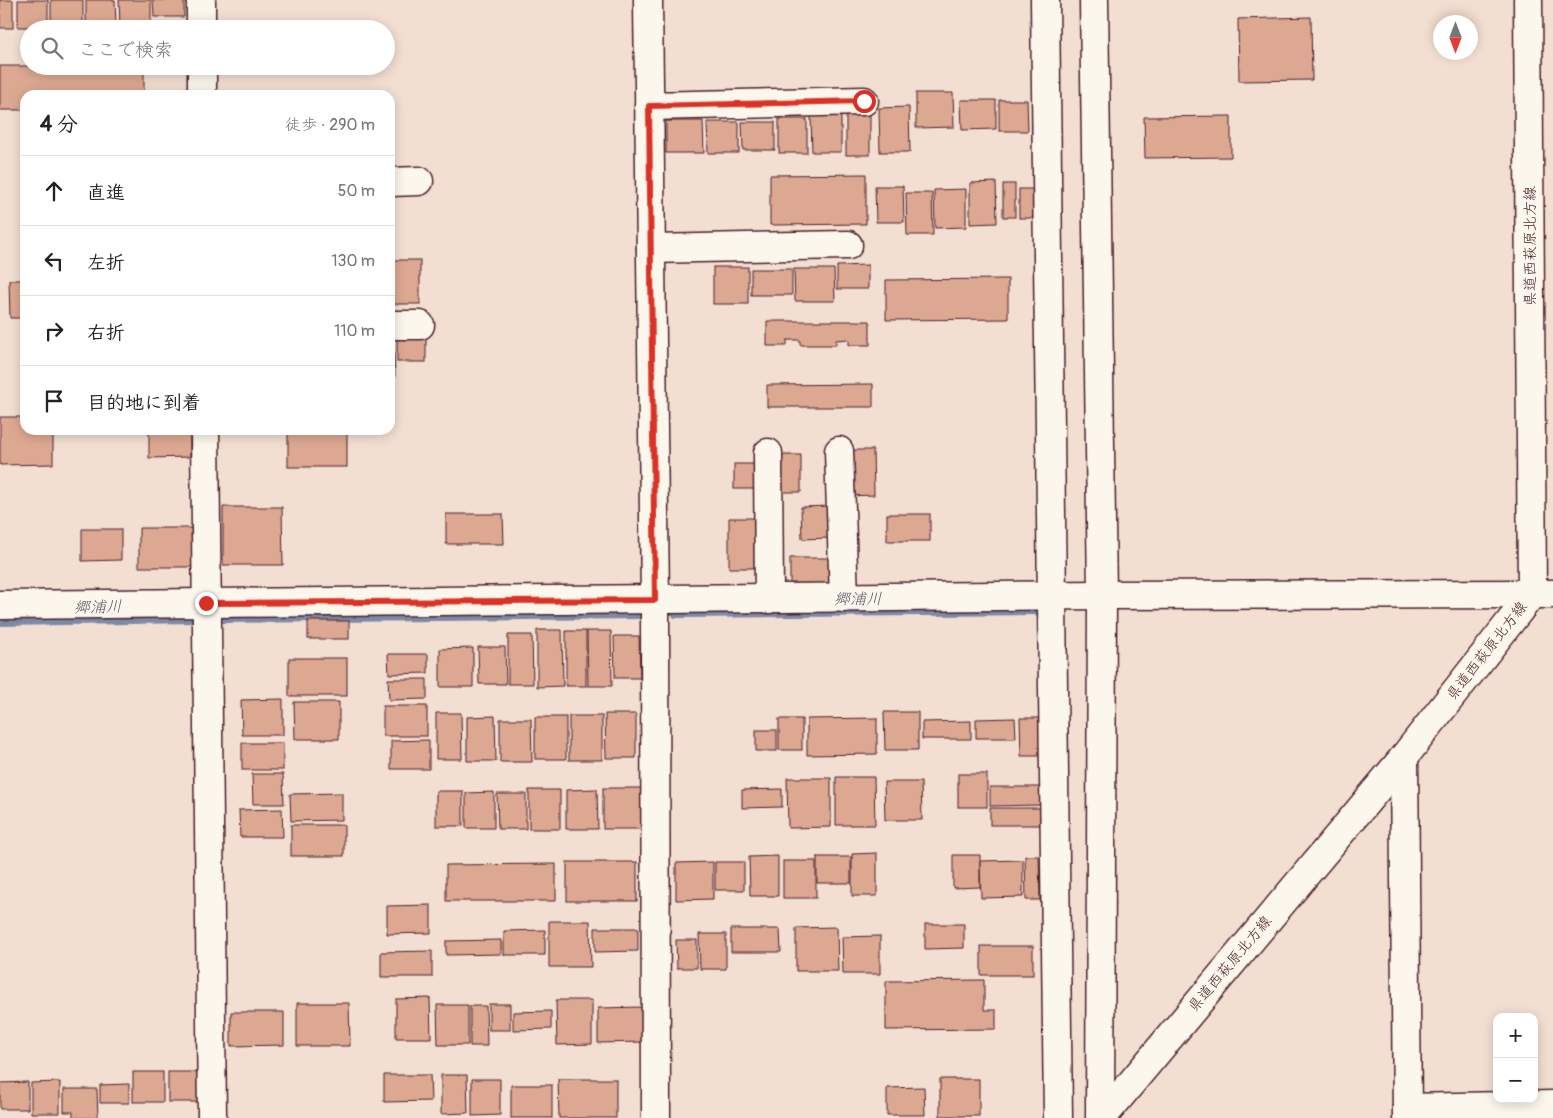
<!DOCTYPE html>
<html lang="ja">
<meta charset="utf-8">
<style>
:root{--surface:#fff;--page:#f6f6f6;--text:#222;--muted:#767676;--line:#e0e0e0}
body{margin:0;font-family:Pangolin,"Klee One",sans-serif;background:var(--page);color:var(--text)}
.controls{position:absolute;right:15px;bottom:15px;display:grid;overflow:hidden;border-radius:10px;box-shadow:0 2px 12px #0003}
.controls button{width:45px;height:45px;display:grid;place-items:center;padding:0;border:0;border-bottom:1px solid var(--line);background:var(--surface);color:var(--text);font:25px sans-serif}
.compass{position:absolute;left:1433px;top:15px;width:45px;height:45px;border-radius:50%;background:var(--surface);box-shadow:0 2px 12px #0003;rotate:180deg}
.stop{position:absolute;width:15px;height:15px;margin:-11px;border:4px solid #d93025;border-radius:50%;background:#fff}
.stop.end{background:#d93025;border-color:#fff;box-shadow:0 1px 5px #0008}
.list{margin:0;padding:0;list-style:none}
h2{display:flex;justify-content:space-between;align-items:center;height:65px;margin:0;padding:0 20px;font-size:21px}
h2 small{font-size:16px;font-weight:400;color:var(--muted)}
.list li{display:grid;grid-template-columns:32px 1fr auto;gap:15px;align-items:center;box-sizing:border-box;height:70px;padding:0 20px;border-top:1px solid var(--line)}
.list b{display:block;font-size:19px;white-space:nowrap}
.list em{font-size:16px;font-style:normal;color:var(--muted)}
.icon{flex:none;width:28px;height:28px;fill:none;stroke:currentColor;stroke-width:2;stroke-linecap:round;stroke-linejoin:round}
.map{position:relative;flex:none;width:1553px;height:1118px;overflow:hidden}
.search{position:absolute;background:var(--surface);box-shadow:0 2px 12px #0003;left:20px;top:20px;width:375px;height:55px;display:flex;align-items:center;gap:12px;box-sizing:border-box;padding:0 18px;border-radius:28px;color:var(--muted);font-size:19px}
.panel{position:absolute;background:var(--surface);box-shadow:0 2px 12px #0003;left:20px;top:90px;width:375px;height:345px;border-radius:15px}
.map>svg:first-child{display:block}
.lines{fill:none;stroke-linecap:round;stroke-linejoin:round}
.stream{stroke:#7b89a7;stroke-width:8}
.building{fill:#dda891;stroke:#4a1f2b}
.minor-casing{stroke:#4a1f2b;stroke-width:31}
.major-casing{stroke:#4a1f2b;stroke-width:31}
.minor{stroke:#fbf7ec;stroke-width:28}
.major{stroke:#fbf7ec;stroke-width:28}
.route{stroke:#d93025;stroke-width:6}
.labels{text-anchor:middle;dominant-baseline:central;stroke-width:4.5;stroke-linejoin:round;paint-order:stroke}
.street-label{font-size:15px;fill:#4a1f2b;stroke:#fbf7ec}
.water-label{font-size:16px;font-style:italic;fill:#635469;stroke:#fbf7ec}
</style>
<div class="map">
<svg width="1553" height="1118" viewBox="0 0 1553 1118">
<rect width="100%" height="100%" fill="#f2dfd1"/>
<filter id="ink" filterUnits="userSpaceOnUse"><feTurbulence type="fractalNoise" baseFrequency=".02" numOctaves="2"/><feDisplacementMap in="SourceGraphic" scale="10" xChannelSelector="R" yChannelSelector="G"/><feConvolveMatrix kernelMatrix="1 2 1 2 8 2 1 2 1" color-interpolation-filters="sRGB"/></filter>
<g filter="url(#ink)">
<g class="lines">
<g class="stream">
<path d="M676,614L1040,611"/>
<path d="M222,619L641,615"/>
<path d="M0,622L196,619"/>
</g>
</g>
<g class="building">
<rect x="0" y="0" width="13" height="28"/>
<rect x="18" y="0" width="30" height="27"/>
<rect x="51" y="0" width="32" height="26"/>
<path d="M86,0H115L116,26H86Z"/>
<path d="M119,0H151V26H120Z"/>
<path d="M153,0H184V17H154Z"/>
<path d="M1311,17L1312,80L1239,81L1238,19Z"/>
<path d="M0,66H144V95H25V110H0Z"/>
<path d="M916,93H953L954,127L916,128Z"/>
<path d="M961,100H996V129L962,130Z"/>
<path d="M999,100H1027L1028,131H999Z"/>
<path d="M909,107L910,152H880L879,108Z"/>
<rect x="846" y="111" width="24" height="44"/>
<path d="M811,116H841V152H812Z"/>
<path d="M1231,116V157L1145,158L1144,117Z"/>
<rect x="779" y="119" width="28" height="34"/>
<path d="M666,121H703L704,153H666Z"/>
<path d="M707,122H739V153H708Z"/>
<path d="M742,122H775V150H743Z"/>
<path d="M866,174V224L770,225V175Z"/>
<path d="M996,182L997,223L970,224V183Z"/>
<rect x="1003" y="184" width="12" height="33"/>
<path d="M875,186H903L904,222H876Z"/>
<path d="M966,189V227L935,228L934,190Z"/>
<rect x="1019" y="189" width="14" height="29"/>
<path d="M906,193H932L933,235H907Z"/>
<rect x="390" y="260" width="30" height="44"/>
<path d="M868,265V289H837V266Z"/>
<rect x="713" y="267" width="35" height="37"/>
<rect x="751" y="269" width="41" height="26"/>
<path d="M794,269H834L835,301H795Z"/>
<path d="M1008,279V319L886,320V280Z"/>
<path d="M9,280H25V318H10Z"/>
<path d="M767,321H870V345H849V339L836,340V345H800V340H787V346H767Z"/>
<rect x="397" y="339" width="29" height="23"/>
<path d="M390,346H394L395,379H390Z"/>
<path d="M873,384V407H767V385Z"/>
<path d="M0,417H25V430H53V464L0,465Z"/>
<path d="M149,430H190V457L149,458Z"/>
<rect x="288" y="430" width="59" height="37"/>
<path d="M847,450H873L874,495L847,496Z"/>
<path d="M775,455H801V492H776Z"/>
<rect x="734" y="464" width="24" height="25"/>
<path d="M830,506V538L802,539L801,507Z"/>
<path d="M223,507H282L283,565H223Z"/>
<path d="M446,514H503L504,544H446Z"/>
<rect x="887" y="514" width="43" height="27"/>
<path d="M729,518H755L756,568H729Z"/>
<path d="M139,528H193L194,567H139Z"/>
<path d="M82,529H121V560L82,561Z"/>
<path d="M790,558H831V585L790,586Z"/>
<rect x="308" y="621" width="41" height="18"/>
<path d="M537,630H562L563,686L537,687Z"/>
<rect x="566" y="631" width="20" height="55"/>
<path d="M587,631H611L612,686H588Z"/>
<path d="M508,635H532L533,684H508Z"/>
<path d="M614,636H639L640,678H615Z"/>
<path d="M478,647H505L506,684H479Z"/>
<path d="M473,648V687H440V649Z"/>
<path d="M388,654H428V673L389,674Z"/>
<rect x="289" y="658" width="58" height="38"/>
<path d="M388,679H427V699L389,700Z"/>
<path d="M283,699V735H242L241,700Z"/>
<path d="M294,702H339V739H295Z"/>
<rect x="383" y="706" width="44" height="30"/>
<path d="M884,712H918V750H885Z"/>
<path d="M436,713H461L462,759H436Z"/>
<path d="M605,714H636V758H606Z"/>
<path d="M495,716L496,761H467V717Z"/>
<rect x="569" y="716" width="33" height="44"/>
<rect x="535" y="717" width="31" height="42"/>
<path d="M877,718V754L807,755V719Z"/>
<path d="M1015,718L1016,738H976V719Z"/>
<path d="M1020,718H1042L1043,756H1021Z"/>
<path d="M500,719H531L532,762H500Z"/>
<rect x="779" y="719" width="23" height="31"/>
<path d="M971,721V739H922V722Z"/>
<rect x="756" y="730" width="21" height="21"/>
<path d="M429,740V769H391V741Z"/>
<rect x="242" y="743" width="41" height="27"/>
<path d="M252,774H283L284,804H253Z"/>
<rect x="958" y="774" width="29" height="33"/>
<path d="M836,777H874L875,825H836Z"/>
<path d="M787,778H831V827L788,828Z"/>
<path d="M884,782H921L922,820H885Z"/>
<path d="M990,787H1041V805L990,806Z"/>
<rect x="603" y="788" width="38" height="41"/>
<path d="M597,789L598,829H566V790Z"/>
<path d="M782,789V807L742,808V790Z"/>
<rect x="529" y="790" width="31" height="39"/>
<rect x="436" y="791" width="27" height="35"/>
<path d="M494,792V828H466V793Z"/>
<path d="M342,793V820L291,821L290,794Z"/>
<path d="M497,794H526V829H498Z"/>
<rect x="990" y="808" width="50" height="17"/>
<path d="M282,809L283,837H240L239,810Z"/>
<rect x="291" y="825" width="53" height="31"/>
<path d="M877,853V896H852V854Z"/>
<path d="M953,855H980V887L953,888Z"/>
<path d="M778,856V896H750L749,857Z"/>
<path d="M1025,856H1039L1040,900H1026Z"/>
<rect x="817" y="857" width="34" height="26"/>
<path d="M1023,860V897L981,898L980,861Z"/>
<rect x="783" y="861" width="33" height="37"/>
<rect x="567" y="862" width="70" height="39"/>
<path d="M713,862V899L676,900V863Z"/>
<rect x="715" y="862" width="29" height="28"/>
<path d="M556,864V901H446V865Z"/>
<path d="M431,905V933L387,934V906Z"/>
<path d="M549,921H590L591,967H549Z"/>
<path d="M925,924H964V948L925,949Z"/>
<path d="M837,927L838,971H796V928Z"/>
<path d="M595,928H638V951L595,952Z"/>
<path d="M731,929H780L781,952H731Z"/>
<path d="M545,930V955H504V931Z"/>
<path d="M699,934H726V969H700Z"/>
<path d="M880,936V974H843L842,937Z"/>
<path d="M501,940V954L446,955V941Z"/>
<path d="M676,940H697V968H677Z"/>
<rect x="981" y="946" width="52" height="29"/>
<path d="M432,951V977H381V952Z"/>
<path d="M984,980V1010H996V1029L886,1030V981Z"/>
<path d="M430,998L431,1038H396V999Z"/>
<path d="M556,1000H592V1044L557,1045Z"/>
<path d="M297,1003H349L350,1046H297Z"/>
<rect x="489" y="1004" width="21" height="26"/>
<path d="M437,1005H468V1045H438Z"/>
<path d="M470,1006H486L487,1046H470Z"/>
<path d="M643,1007L644,1042L598,1043V1008Z"/>
<path d="M551,1011V1029L513,1030V1012Z"/>
<path d="M231,1012H284V1045L231,1046Z"/>
<rect x="133" y="1072" width="30" height="30"/>
<rect x="168" y="1072" width="33" height="30"/>
<path d="M384,1075H430L431,1101L384,1102Z"/>
<path d="M441,1075H467L468,1113L441,1114Z"/>
<path d="M472,1079H500V1115L472,1116Z"/>
<path d="M558,1079H616V1118H559Z"/>
<rect x="940" y="1079" width="39" height="37"/>
<path d="M28,1082V1109H0V1083Z"/>
<path d="M60,1082V1113H31V1083Z"/>
<path d="M129,1084V1103H100V1085Z"/>
<rect x="511" y="1085" width="41" height="33"/>
<path d="M924,1087L925,1115H887V1088Z"/>
<path d="M64,1089H97L98,1118H73V1112H64Z"/>
</g>
<g class="lines">
<g class="minor-casing">
<g id="minor">
<path d="M201,0V29"/>
<path d="M648,0L655,600L656,1118"/>
<path d="M1045,0L1058,1118"/>
<path d="M1094,0L1102,595L1100,1118"/>
<path d="M202,66V95"/>
<path d="M649,106L864,101"/>
<path d="M390,182L419,181"/>
<path d="M651,249L848,245"/>
<path d="M390,325H420"/>
<path d="M205,430L212,1118"/>
<path d="M839,451L844,598"/>
<path d="M768,453L769,599"/>
<path d="M0,605L1102,595L1553,594"/>
<path d="M1404,757L1407,1118"/>
<path d="M1407,1108L1553,1105"/>
</g>
</g>
<g class="major-casing">
<path id="major" d="M1102,1118L1404,757L1532,594L1528,0"/>
</g>
<use href="#minor" class="minor"/>
<use href="#major" class="major"/>
</g>
</g>
<g class="lines" filter="url(#ink)">
<path class="route" d="M206,603L655,600L649,106L864,101"/>
</g>
<g class="labels">
<g class="street-label">
<text transform="translate(1530 246) rotate(-90)">県道西萩原北方線</text>
<text transform="translate(1487 651) rotate(-52)">県道西萩原北方線</text>
<text transform="translate(1230 964) rotate(-50)">県道西萩原北方線</text>
</g>
<g class="water-label">
<text x="858" y="599">郷浦川</text>
<text transform="translate(98 607) rotate(-1)">郷浦川</text>
</g>
</g>
</svg>
<div class="controls">
<button>+</button>
<button>−</button>
</div>
<svg class="compass" viewBox="-18 -18 36 36"><path d="M0-13l5 13h-10z" fill="#e53935"/><path d="M0 13l5-13h-10z" fill="#767676"/></svg>
<div class="stop" style="left:864px;top:101px"></div>
<div class="stop end" style="left:206px;top:603px"></div>
<div class="search"><svg class="icon" aria-label="search" viewBox="0 0 24 24"><circle cx="10" cy="10" r="6"/><path d="M15 15l6 6"/></svg>ここで検索</div>
<section class="panel">
<h2>4 分<small>徒歩 · 290 m</small></h2>
<ul class="list">
<li><svg class="icon" aria-label="ahead" viewBox="0 0 24 24"><path d="M12 20V5M6 11l6-6 6 6"/></svg><div><b>直進</b></div><em>50 m</em></li>
<li><svg class="icon" aria-label="left" viewBox="0 0 24 24"><path d="M17 20v-9H6M10 6l-5 5 5 5"/></svg><div><b>左折</b></div><em>130 m</em></li>
<li><svg class="icon" aria-label="right" viewBox="0 0 24 24"><path d="M7 20v-9h11M14 6l5 5-5 5"/></svg><div><b>右折</b></div><em>110 m</em></li>
<li><svg class="icon" aria-label="arrive" viewBox="0 0 24 24"><path d="M6 21V4h12l-3 4 3 4H6"/></svg><div><b>目的地に到着</b></div></li>
</ul>
</section>
</div>
